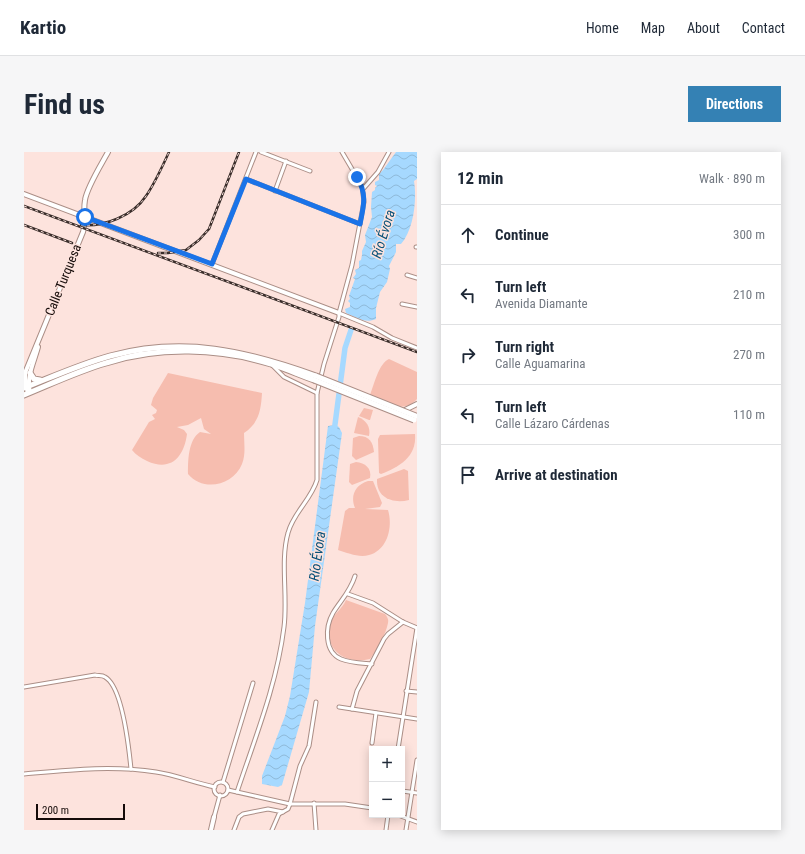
<!DOCTYPE html>
<meta charset="utf-8">
<style>
:root{--surface:#fff;--page:#f6f6f7;--text:#1f2937;--muted:#747a83;--line:#e0e1e3;--accent:#3481b4}
body{margin:0;font-family:"Roboto Condensed",sans-serif;background:var(--page);color:var(--text)}
.controls{position:absolute;right:12px;bottom:12px;display:grid;overflow:hidden;border-radius:0px;box-shadow:0 2px 10px #0003}
.controls button{width:36px;height:36px;display:grid;place-items:center;padding:0;border:0;border-bottom:1px solid var(--line);background:var(--surface);color:var(--text);font:20px sans-serif}
.scale{position:absolute;left:12px;bottom:10px;width:89px;box-sizing:border-box;padding-left:4px;border:2px solid #150b09;border-top:0;font-size:11px;line-height:14px;white-space:nowrap;color:#150b09;-webkit-text-stroke:3px #fde3dd;paint-order:stroke}
.stop{position:absolute;width:12px;height:12px;margin:-9px;border:3px solid #1a73e8;border-radius:50%;background:#fff}
.stop.end{background:#1a73e8;border-color:#fff;box-shadow:0 1px 4px #0008}
.list{margin:0;padding:0;list-style:none}
h2{display:flex;justify-content:space-between;align-items:center;height:52px;margin:0;padding:0 16px;font-size:17px}
h2 small{font-size:13px;font-weight:400;color:var(--muted)}
.list li{display:grid;grid-template-columns:26px 1fr auto;gap:12px;align-items:center;box-sizing:border-box;height:60px;padding:0 16px;border-top:1px solid var(--line)}
.list b{display:block;font-size:15px;white-space:nowrap}
.list p{margin:0;font-size:13px;white-space:nowrap;color:var(--muted)}
.list em{font-size:13px;font-style:normal;color:var(--muted)}
.icon{flex:none;width:22px;height:22px;fill:none;stroke:currentColor;stroke-width:2;stroke-linecap:round;stroke-linejoin:round}
.map{position:relative;flex:none;width:393px;height:678px;overflow:hidden;border-radius:0px}
header{display:flex;align-items:center;gap:24px;box-sizing:border-box;height:56px;padding:0 20px;background:var(--surface);border-bottom:1px solid var(--line)}
header strong{font-size:19px}
nav{display:flex;gap:22px;margin-inline-start:auto;font-size:14px}
.intro{display:flex;align-items:center;justify-content:space-between;box-sizing:border-box;height:96px;padding:0 24px}
h1{margin:0;font-size:28px}
.button{padding:10px 18px;border-radius:0px;background:var(--accent);color:#fff;font-size:14px;font-weight:700}
main{display:flex;gap:24px;padding:0 24px}
aside{flex:1;background:var(--surface);border-radius:0px;box-shadow:0 2px 10px #0003}
.map>svg:first-child{display:block}
.green{fill:#f6bdaf}
.water{fill:url(#water-waves)}
.lines{fill:none;stroke-linecap:round;stroke-linejoin:round}
.river{stroke:#a6d9ff;stroke-width:5.5}
.minor-casing{stroke:#ab8e86;stroke-width:5}
.tertiary-casing{stroke:#ab8e86;stroke-width:6}
.primary-casing{stroke:#ab8e86;stroke-width:7}
.minor{stroke:#fff;stroke-width:3}
.tertiary{stroke:#fff;stroke-width:4}
.primary{stroke:#fff;stroke-width:5}
.rail-casing{stroke:#392d2a;stroke-width:2.5}
.rail{stroke:#fde3dd;stroke-width:1;stroke-dasharray:3;stroke-linecap:butt}
.primary-bridge-casing{stroke:#ab8e86;stroke-width:7;stroke-linecap:butt}
.primary-bridge{stroke:#fff;stroke-width:5}
.route{stroke:#1a73e8;stroke-width:5}
.labels{text-anchor:middle;dominant-baseline:central;stroke-width:3;stroke-linejoin:round;paint-order:stroke}
.street-label{font-size:13px;fill:#150b09;stroke:#fde3dd}
.water-label{font-size:14px;font-style:italic;fill:#095179;stroke:#fde3dd}
</style>
<header>
<strong>Kartio</strong>
<nav><a>Home</a><a>Map</a><a>About</a><a>Contact</a></nav>
</header>
<div class="intro"><h1>Find us</h1><a class="button">Directions</a></div>
<main>
<div class="map">
<svg width="393" height="678" viewBox="0 0 393 678">
<defs>
<pattern id="water-waves" width="16" height="10" patternUnits="userSpaceOnUse"><rect width="16" height="10" fill="#a6d9ff"/><path d="M0 5q4-4 8 0t8 0" fill="none" stroke="#8eb9d9"/></pattern>
</defs>
<rect width="100%" height="100%" fill="#fde3dd"/>
<g class="green">
<path d="M365,207L393,220V247C378,263 362,250 346,243C350,233 355,211 365,207Z"/>
<path d="M144,221L238,241C237,258 235,271 220,281C220,291 222,302 218,312C209,334 179,340 164,322C164,309 164,288 176,280L187,282L180,277L177,266L164,273L153,275L160,278L163,282C160,305 147,320 123,309C117,306 112,303 108,298L125,270L131,267L128,263L132,261L133,258L127,253L129,246Z"/>
<path d="M340,256L349,258L346,268H345L335,264Z"/>
<path d="M334,265C342,268 347,275 345,284L330,281Z"/>
<path d="M391,282C393,305 375,315 357,322L355,321L354,287L356,283Z"/>
<path d="M335,284C345,284 349,290 350,300L332,308L328,304L329,286Z"/>
<path d="M332,310C341,311 348,316 346,326L328,333L325,330L326,312Z"/>
<path d="M380,317L384,319L385,348C369,352 352,346 353,327Z"/>
<path d="M344,329H349L358,351L356,355L341,357L364,358C369,374 364,398 345,403C335,406 324,401 314,398L321,359L325,356H331C326,344 331,333 344,329Z"/>
<path d="M322,448L361,462C363,465 365,467 364,471C362,482 353,498 346,507C324,513 300,500 306,473C308,462 318,458 322,448Z"/>
</g>
<g class="water">
<path d="M372,0H393V27L390,29C393,47 390,77 377,92H372V100L365,114L366,117L363,130L356,140L352,156V167C341,172 332,165 322,161L321,157L326,155V151L324,149L326,147L325,144L331,127L329,126L332,122L331,118L335,116V109L337,108L338,103V99L342,90L341,83L348,65L347,55L348,40L351,38V36L353,34L351,33V30L355,28V22L359,18Z"/>
<path d="M311,273L315,275L318,281L291,474L285,540L258,633L254,635L238,632V624L261,564L266,544L281,451L304,274Z"/>
</g>
<g class="lines">
<path class="river" d="M310,280L321,196L327,178"/>
<g class="minor-casing">
<g id="minor">
<path d="M237,0L286,19"/>
<path d="M222,27L336,72"/>
<path d="M339,37L354,20L365,0"/>
<path d="M251,39L262,9"/>
<path d="M392,95H393"/>
<path d="M188,112L232,0"/>
<path d="M383,123L393,126"/>
<path d="M378,152L393,155"/>
<path d="M315,161L349,175L368,186L393,196"/>
<path d="M248,213L260,225L293,241"/>
<path d="M331,424C326,440 317,448 309,461C301,475 300,500 317,507C327,511 337,511 348,512"/>
<path d="M324,442L349,451L379,470L393,476"/>
<path d="M0,535L71,523C74,524 78,523 81,525C99,535 105,597 107,617"/>
<path d="M382,539L393,540"/>
<path d="M315,555L393,567"/>
<path d="M328,557L333,539L360,487L364,482L379,470"/>
<path d="M348,591L352,561"/>
<path d="M374,597L393,476"/>
<path d="M0,622C44,618 88,613 132,620C152,623 171,631 191,635"/>
<path d="M199,630L229,531"/>
<circle cx="197" cy="637" r="7"/>
<path d="M204,638L266,652H321L348,656"/>
<path d="M378,639L393,641"/>
<path d="M213,640C231,586 253,532 260,475C264,445 256,409 264,381C269,361 287,348 293,328V241L300,212L315,165V161L328,113L340,50L338,34L318,0"/>
<path d="M290,651L292,678"/>
<path d="M374,663L393,670"/>
<path d="M190,665L196,643"/>
<path d="M210,678L215,665L219,662L244,657L259,660"/>
<path d="M248,678L255,662L264,657L266,652L276,614L285,594L292,550"/>
<path d="M362,678L364,663"/>
<path d="M382,678L393,608"/>
</g>
</g>
<g class="tertiary-casing">
<g id="tertiary">
<path d="M0,42L315,161"/>
<path d="M6,240C2,225 10,210 14,195"/>
<path d="M4,241L1,230V221L59,80C62,69 59,59 61,48C63,35 77,13 84,0"/>
<path d="M379,259L393,252"/>
<path d="M187,678L190,665"/>
</g>
</g>
<g class="primary-casing">
<g id="primary">
<path d="M6,221L10,227L16,228"/>
<path d="M0,224L1,221"/>
<path d="M0,236C28,225 57,212 86,204C160,184 222,199 292,224"/>
<path d="M0,243C27,232 54,219 82,211C135,194 195,196 247,212C262,217 276,223 290,228"/>
</g>
</g>
<use href="#minor" class="minor"/>
<use href="#tertiary" class="tertiary"/>
<use href="#primary" class="primary"/>
<g class="rail-casing">
<g id="rail">
<path d="M0,54L393,200"/>
<path d="M0,73L48,91"/>
<path d="M57,73C80,75 109,64 122,44C131,31 138,15 145,0"/>
<path d="M134,101H144L162,98L175,88L185,77L215,0"/>
</g>
</g>
<use href="#rail" class="rail"/>
<g class="primary-bridge-casing">
<g id="primary-bridge">
<path d="M292,224L392,264"/>
<path d="M290,228L390,268"/>
</g>
</g>
<use href="#primary-bridge" class="primary-bridge"/>
</g>
<g class="lines">
<path class="route" d="M61,65L188,112L222,27L336,72C340,53 343,42 333,25"/>
</g>
<g class="labels">
<g class="street-label">
<text transform="translate(39 128) rotate(-68)">Calle Turquesa</text>
</g>
<g class="water-label">
<text transform="translate(359 82) rotate(-73)">Río Évora</text>
<text transform="translate(293 404) rotate(-82)">Río Évora</text>
</g>
</g>
</svg>
<div class="controls">
<button>+</button>
<button>−</button>
</div>
<div class="scale">200 m</div>
<div class="stop" style="left:61px;top:65px"></div>
<div class="stop end" style="left:333px;top:25px"></div>
</div>
<aside>
<h2>12 min<small>Walk · 890 m</small></h2>
<ul class="list">
<li><svg class="icon" aria-label="ahead" viewBox="0 0 24 24"><path d="M12 20V5M6 11l6-6 6 6"/></svg><div><b>Continue</b></div><em>300 m</em></li>
<li><svg class="icon" aria-label="left" viewBox="0 0 24 24"><path d="M17 20v-9H6M10 6l-5 5 5 5"/></svg><div><b>Turn left</b><p>Avenida Diamante</p></div><em>210 m</em></li>
<li><svg class="icon" aria-label="right" viewBox="0 0 24 24"><path d="M7 20v-9h11M14 6l5 5-5 5"/></svg><div><b>Turn right</b><p>Calle Aguamarina</p></div><em>270 m</em></li>
<li><svg class="icon" aria-label="left" viewBox="0 0 24 24"><path d="M17 20v-9H6M10 6l-5 5 5 5"/></svg><div><b>Turn left</b><p>Calle Lázaro Cárdenas</p></div><em>110 m</em></li>
<li><svg class="icon" aria-label="arrive" viewBox="0 0 24 24"><path d="M6 21V4h12l-3 4 3 4H6"/></svg><div><b>Arrive at destination</b></div></li>
</ul>
</aside>
</main>
